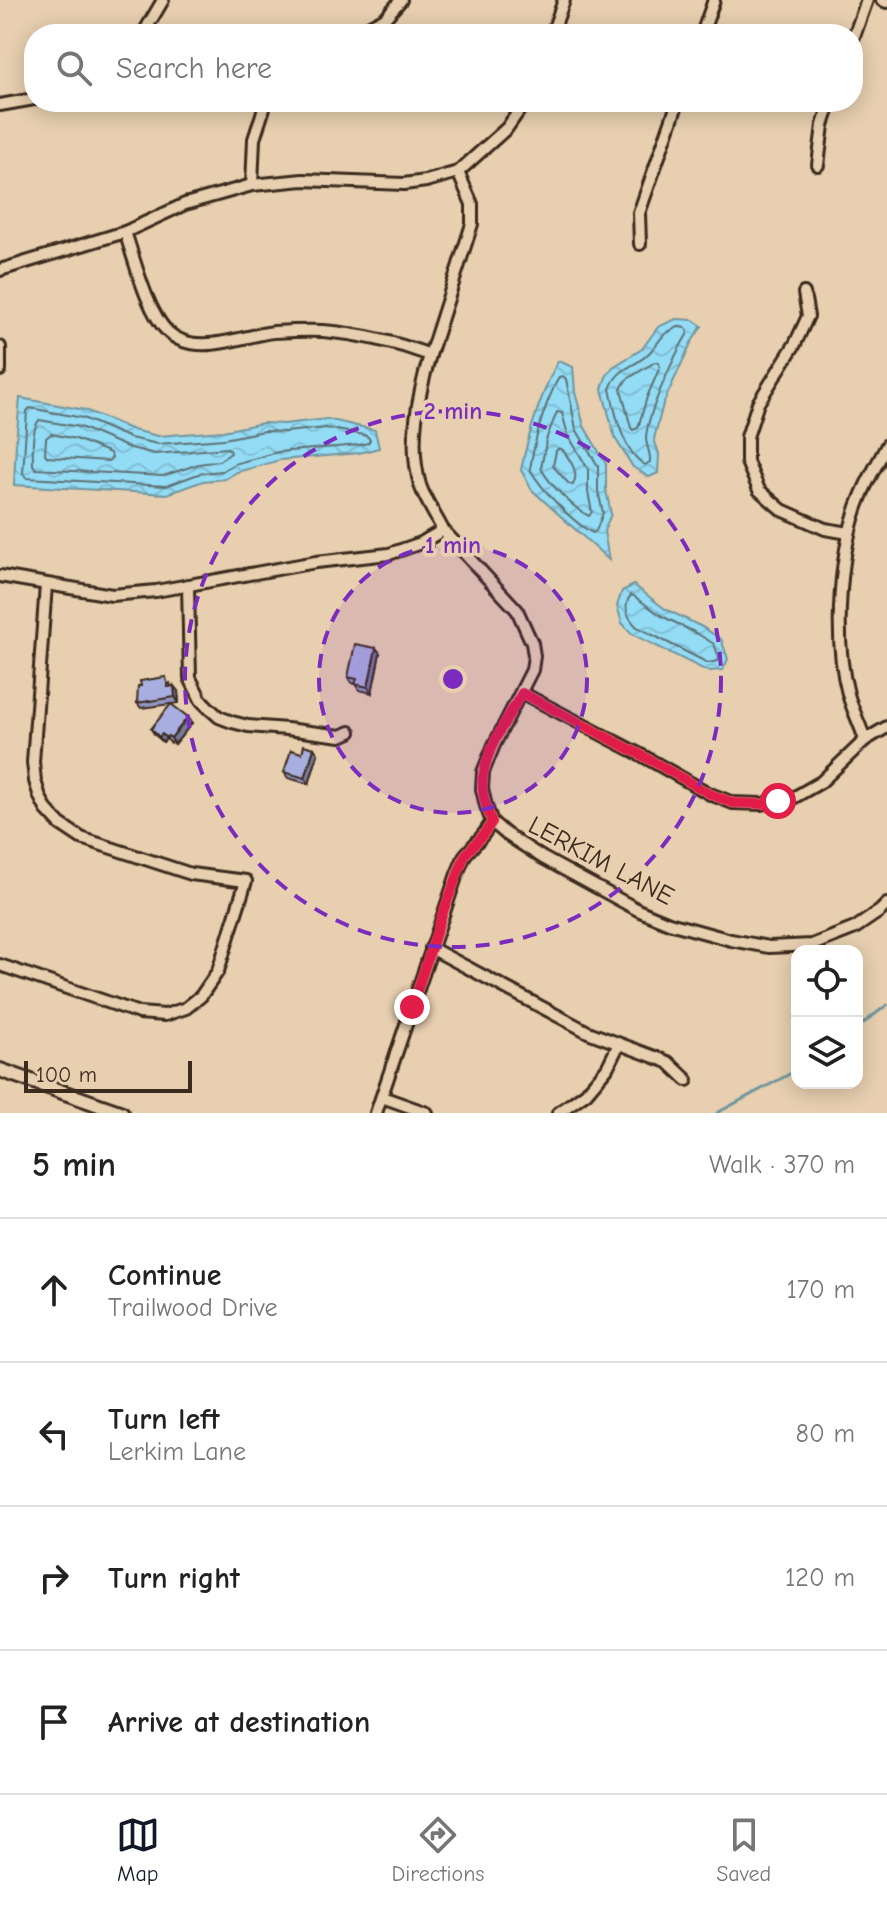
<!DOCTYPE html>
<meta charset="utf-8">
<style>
:root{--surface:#fff;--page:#f2f2f2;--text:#222;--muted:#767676;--line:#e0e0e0;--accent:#111827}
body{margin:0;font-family:"Comic Neue",sans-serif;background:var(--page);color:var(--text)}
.controls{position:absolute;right:24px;bottom:24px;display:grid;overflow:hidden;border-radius:16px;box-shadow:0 4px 20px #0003}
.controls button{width:72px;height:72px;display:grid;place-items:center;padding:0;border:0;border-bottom:2px solid var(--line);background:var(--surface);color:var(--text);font:40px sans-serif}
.scale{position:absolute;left:24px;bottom:20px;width:168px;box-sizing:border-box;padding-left:8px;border:4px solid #3b2a1e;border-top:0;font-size:22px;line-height:28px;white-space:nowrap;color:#3b2a1e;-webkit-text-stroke:6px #e7cfaf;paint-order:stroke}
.stop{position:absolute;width:24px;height:24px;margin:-18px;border:6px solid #e11d48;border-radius:50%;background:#fff}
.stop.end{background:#e11d48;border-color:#fff;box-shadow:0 2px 8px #0008}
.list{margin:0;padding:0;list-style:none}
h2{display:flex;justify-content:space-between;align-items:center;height:104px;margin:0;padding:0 32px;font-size:34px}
h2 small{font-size:26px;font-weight:400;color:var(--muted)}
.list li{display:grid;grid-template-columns:52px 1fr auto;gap:24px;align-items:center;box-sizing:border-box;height:144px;padding:0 32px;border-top:2px solid var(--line)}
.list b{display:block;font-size:30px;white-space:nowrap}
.list p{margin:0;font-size:26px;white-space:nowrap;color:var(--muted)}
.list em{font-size:26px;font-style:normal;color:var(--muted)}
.icon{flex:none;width:44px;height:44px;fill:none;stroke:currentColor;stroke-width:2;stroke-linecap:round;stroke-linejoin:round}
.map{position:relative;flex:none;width:887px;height:1113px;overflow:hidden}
.search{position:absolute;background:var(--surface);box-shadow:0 4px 20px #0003;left:24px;right:24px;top:24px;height:88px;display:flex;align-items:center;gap:20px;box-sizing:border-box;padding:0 28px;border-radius:32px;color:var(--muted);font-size:30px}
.sheet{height:680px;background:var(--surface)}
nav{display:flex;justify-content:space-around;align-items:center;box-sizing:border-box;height:112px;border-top:2px solid var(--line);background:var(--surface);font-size:22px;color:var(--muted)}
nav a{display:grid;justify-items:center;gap:4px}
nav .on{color:var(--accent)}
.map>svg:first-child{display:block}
.water{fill:url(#water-waves);stroke:#70959f;stroke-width:2}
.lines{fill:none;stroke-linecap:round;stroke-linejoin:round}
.shore{stroke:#5e7174;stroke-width:2}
.stream{stroke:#70959f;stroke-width:3}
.minor-casing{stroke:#3b2a1e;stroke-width:16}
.tertiary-casing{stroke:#3b2a1e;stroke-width:18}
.minor{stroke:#e7cfaf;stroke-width:10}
.tertiary{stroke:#e7cfaf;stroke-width:12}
.wall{fill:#9096c0;stroke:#3b2a1e;stroke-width:2}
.shaded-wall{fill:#767a9c;stroke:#3b2a1e;stroke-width:2}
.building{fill:#a8aedf;stroke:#3b2a1e;stroke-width:2}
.route{stroke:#e11d48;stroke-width:10}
.ring{fill:none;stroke:#7b2cbf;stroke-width:4;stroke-dasharray:14 10}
.labels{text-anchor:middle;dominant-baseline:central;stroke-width:8;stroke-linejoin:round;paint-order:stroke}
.street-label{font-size:26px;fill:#3b2a1e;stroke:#e7cfaf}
.centre{fill:#7b2cbf;stroke:#e7cfaf;stroke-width:4}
.ring-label{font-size:24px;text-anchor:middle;font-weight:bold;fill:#7b2cbf;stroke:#e7cfaf;stroke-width:8;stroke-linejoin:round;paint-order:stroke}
</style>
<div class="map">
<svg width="887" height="1113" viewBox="0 0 887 1113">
<defs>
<pattern id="water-waves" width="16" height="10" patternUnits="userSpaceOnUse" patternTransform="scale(2)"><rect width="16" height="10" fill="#93dcf5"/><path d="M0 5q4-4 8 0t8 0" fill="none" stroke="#80bdd2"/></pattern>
</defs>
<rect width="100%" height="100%" fill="#e7cfaf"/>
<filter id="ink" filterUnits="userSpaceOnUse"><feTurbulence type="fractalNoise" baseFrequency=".0125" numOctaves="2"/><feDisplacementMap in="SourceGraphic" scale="16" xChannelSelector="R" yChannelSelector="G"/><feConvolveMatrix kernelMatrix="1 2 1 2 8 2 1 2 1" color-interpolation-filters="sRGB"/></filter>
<g filter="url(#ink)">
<g class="water">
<path d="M676,319L693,320L702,326L691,343L663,404L654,439L659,454L658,473L649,477L633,467L615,438L602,389L606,377L613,367L642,349L658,327Z"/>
<path d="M558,361L573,367L575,392L584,426L606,464V490L611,514L604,531L609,560L532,490L521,470C529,432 540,396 558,361Z"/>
<path d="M20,398L85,410L133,430L158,436L223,431L263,423L284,424L327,419L375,430L379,448L359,453L280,460L237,472L225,479L203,481L167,494L14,485L16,442Z"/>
<path d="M634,585L665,609L702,627L721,639L728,659L723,670L707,671L632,634L622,623L617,606L622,591Z"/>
</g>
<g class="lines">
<g class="shore">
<path d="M678,327L686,328L688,333C675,354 647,414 646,438C646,446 651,453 650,462L645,465C623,452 615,413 610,389C618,366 635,368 649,353C662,340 659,335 678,327Z"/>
<path d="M655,362L659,363L660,367L647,397L638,428L633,430L631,428L621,389L626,380Z"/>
<path d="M563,376L566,379L576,429L598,466V491L603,513L596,531L593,533C573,523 541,489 530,469C535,438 544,405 559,377Z"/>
<path d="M30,408L83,418L130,438L158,444L224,439L264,431L285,432L326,428L364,435L368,437L370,440L368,443L359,445L278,452L234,464L222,471L201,473L166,486L27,478L23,474L27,411Z"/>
<path d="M557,412L562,413L568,435L588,469V492L592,512L589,516C573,508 549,484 541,468L547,437Z"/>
<path d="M39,420L80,427L127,447L155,454L227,448L230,450L231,453L219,461L199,464L163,476L36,469L33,465C33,451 31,431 39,420Z"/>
<path d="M51,434L76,439L110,453L112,458L108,461L48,457L45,454L46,438Z"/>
<path d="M559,448L563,450C570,461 580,472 573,485L569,484L553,466L556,451Z"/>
<path d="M631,595L634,596L660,615L698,634L714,644L719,657L718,661L708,663L637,627C628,618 622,606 631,595Z"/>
</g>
<g class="stream">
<path d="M857,1028L887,1005"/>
<path d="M717,1113L797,1070"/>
</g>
<g class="minor-casing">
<g id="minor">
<path d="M882,0L887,2"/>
<path d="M143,34L163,0"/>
<path d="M355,34L385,18L401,0"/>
<path d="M552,34L564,0"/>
<path d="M702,34L714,0"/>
<path d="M853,39L867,0"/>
<path d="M0,105L34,99"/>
<path d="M818,165L823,125L831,102"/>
<path d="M252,185L254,139L266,102"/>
<path d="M125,232L185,204L252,185L303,180L404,184L426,181L458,172L507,128L525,102"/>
<path d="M640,244L639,213L678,102"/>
<path d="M0,270L125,232C135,261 147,312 168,332C196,358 243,335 274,332C290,331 307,330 323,331C360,334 395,342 430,355C418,396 408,443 420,485C425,500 436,516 443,530"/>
<path d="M804,293L808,316L795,344L758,403L747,437V462L759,490L782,510L825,529L849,533"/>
<path d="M0,347V370"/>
<path d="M430,355L472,224V204L458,172"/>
<path d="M0,576L112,595L156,591L316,562L389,554L421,543L443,530L517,610L532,643L534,656L532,670L494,745L483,772L482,789L486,806L492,822L506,834L543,858L640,911L669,923L731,940L769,947L812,945L855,928L880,911L887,904"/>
<path d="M188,585L190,678L201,700L210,709L219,717L232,722L248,726L287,729L341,736L350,732"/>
<path d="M522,693L643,756L710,794L733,803L762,804L793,798L821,782L865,740L887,727"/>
<path d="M865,740C860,724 852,709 848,694C833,638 839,547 862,494C869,477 879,461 887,445"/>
<path d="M431,948L588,1032L668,1062L687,1080"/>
<path d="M0,965L139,1013L165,1015L186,1008L201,996L218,971L246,881L191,874L81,838L60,824L46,809L40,797L35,781L33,762L46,585"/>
<path d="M382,1097L427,1113"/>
<path d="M376,1113L457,874L465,855L483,835L492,822"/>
<path d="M558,1113L586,1093L607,1068L619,1044"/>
</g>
</g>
<g class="tertiary-casing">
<path id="tertiary" d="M0,1070L122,1113"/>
</g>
<use href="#minor" class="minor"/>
<use href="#tertiary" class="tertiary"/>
</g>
<g class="wall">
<path d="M376,648L380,653L372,693L359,690L356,684L352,683L348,677Z"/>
<path d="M170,683L171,686L178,691L179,703L141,708L137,703Z"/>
<path d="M188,717L192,723L175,744L172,742L171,743L166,739L163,742L155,735L151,729Z"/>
<path d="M302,753L318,754L309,784L288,778L284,772Z"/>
</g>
<g class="shaded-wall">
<path d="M376,648L380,653L372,693L368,687Z"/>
<path d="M174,686L178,691L179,703L175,697Z"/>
<path d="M188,717L192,723L175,744L171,738Z"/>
<path d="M162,734L166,739L163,742L159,737Z"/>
<path d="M314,748L318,754L309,784L305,778Z"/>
</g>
<g class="building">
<path d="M355,644L376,648L368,687L355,684L357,679L348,677Z"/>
<path d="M166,677L168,687L174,686L175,697L137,703L138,686H141L140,681Z"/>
<path d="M171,704L188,717L171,738L168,736L167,738L162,734L159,737L151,729Z"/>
<path d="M304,745L314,748L305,778L284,772L291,750L302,753Z"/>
</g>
</g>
<g class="lines" filter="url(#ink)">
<path class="route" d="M412,1007L442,915L465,855L483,835L492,822C488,812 484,802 483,792C478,761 507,719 522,693L643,756L710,794L733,803L762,804L778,801"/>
</g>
<circle cx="453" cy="679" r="134" fill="#7b2cbf" fill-opacity=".12"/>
<g class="ring">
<circle cx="453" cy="679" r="134"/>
<circle cx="453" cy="679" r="268"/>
</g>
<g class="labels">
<g class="street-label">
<text transform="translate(601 861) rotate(28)">LERKIM LANE</text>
</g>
</g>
<circle cx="453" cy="679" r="12" class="centre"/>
<g class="ring-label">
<text x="453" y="419">2 min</text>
<text x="453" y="553">1 min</text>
</g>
</svg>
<div class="controls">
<button><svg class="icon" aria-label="locate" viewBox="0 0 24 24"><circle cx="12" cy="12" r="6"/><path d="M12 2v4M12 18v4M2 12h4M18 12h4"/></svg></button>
<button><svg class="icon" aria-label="layers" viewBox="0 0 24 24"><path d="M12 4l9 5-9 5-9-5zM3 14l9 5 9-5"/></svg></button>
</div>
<div class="scale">100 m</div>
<div class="stop" style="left:778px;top:801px"></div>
<div class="stop end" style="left:412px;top:1007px"></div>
<div class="search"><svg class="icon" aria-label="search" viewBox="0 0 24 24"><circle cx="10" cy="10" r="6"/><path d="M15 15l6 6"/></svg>Search here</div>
</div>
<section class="sheet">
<h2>5 min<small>Walk · 370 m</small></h2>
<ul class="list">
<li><svg class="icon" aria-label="ahead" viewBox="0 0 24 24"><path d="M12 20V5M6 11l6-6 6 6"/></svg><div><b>Continue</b><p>Trailwood Drive</p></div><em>170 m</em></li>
<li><svg class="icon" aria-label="left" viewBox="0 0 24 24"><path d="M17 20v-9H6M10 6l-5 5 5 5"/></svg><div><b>Turn left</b><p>Lerkim Lane</p></div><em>80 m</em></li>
<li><svg class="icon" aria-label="right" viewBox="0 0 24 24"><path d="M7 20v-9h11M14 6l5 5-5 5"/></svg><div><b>Turn right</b></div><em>120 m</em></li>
<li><svg class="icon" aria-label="arrive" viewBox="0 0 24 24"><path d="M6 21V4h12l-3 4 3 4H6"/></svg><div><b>Arrive at destination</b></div></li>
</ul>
</section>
<nav>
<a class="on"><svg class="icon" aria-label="map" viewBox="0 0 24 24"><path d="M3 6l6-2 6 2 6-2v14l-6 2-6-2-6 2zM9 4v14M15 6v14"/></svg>Map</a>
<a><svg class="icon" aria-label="directions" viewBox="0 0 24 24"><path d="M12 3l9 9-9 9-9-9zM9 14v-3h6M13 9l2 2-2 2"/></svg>Directions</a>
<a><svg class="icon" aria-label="saved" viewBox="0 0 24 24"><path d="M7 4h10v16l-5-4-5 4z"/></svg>Saved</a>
</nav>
